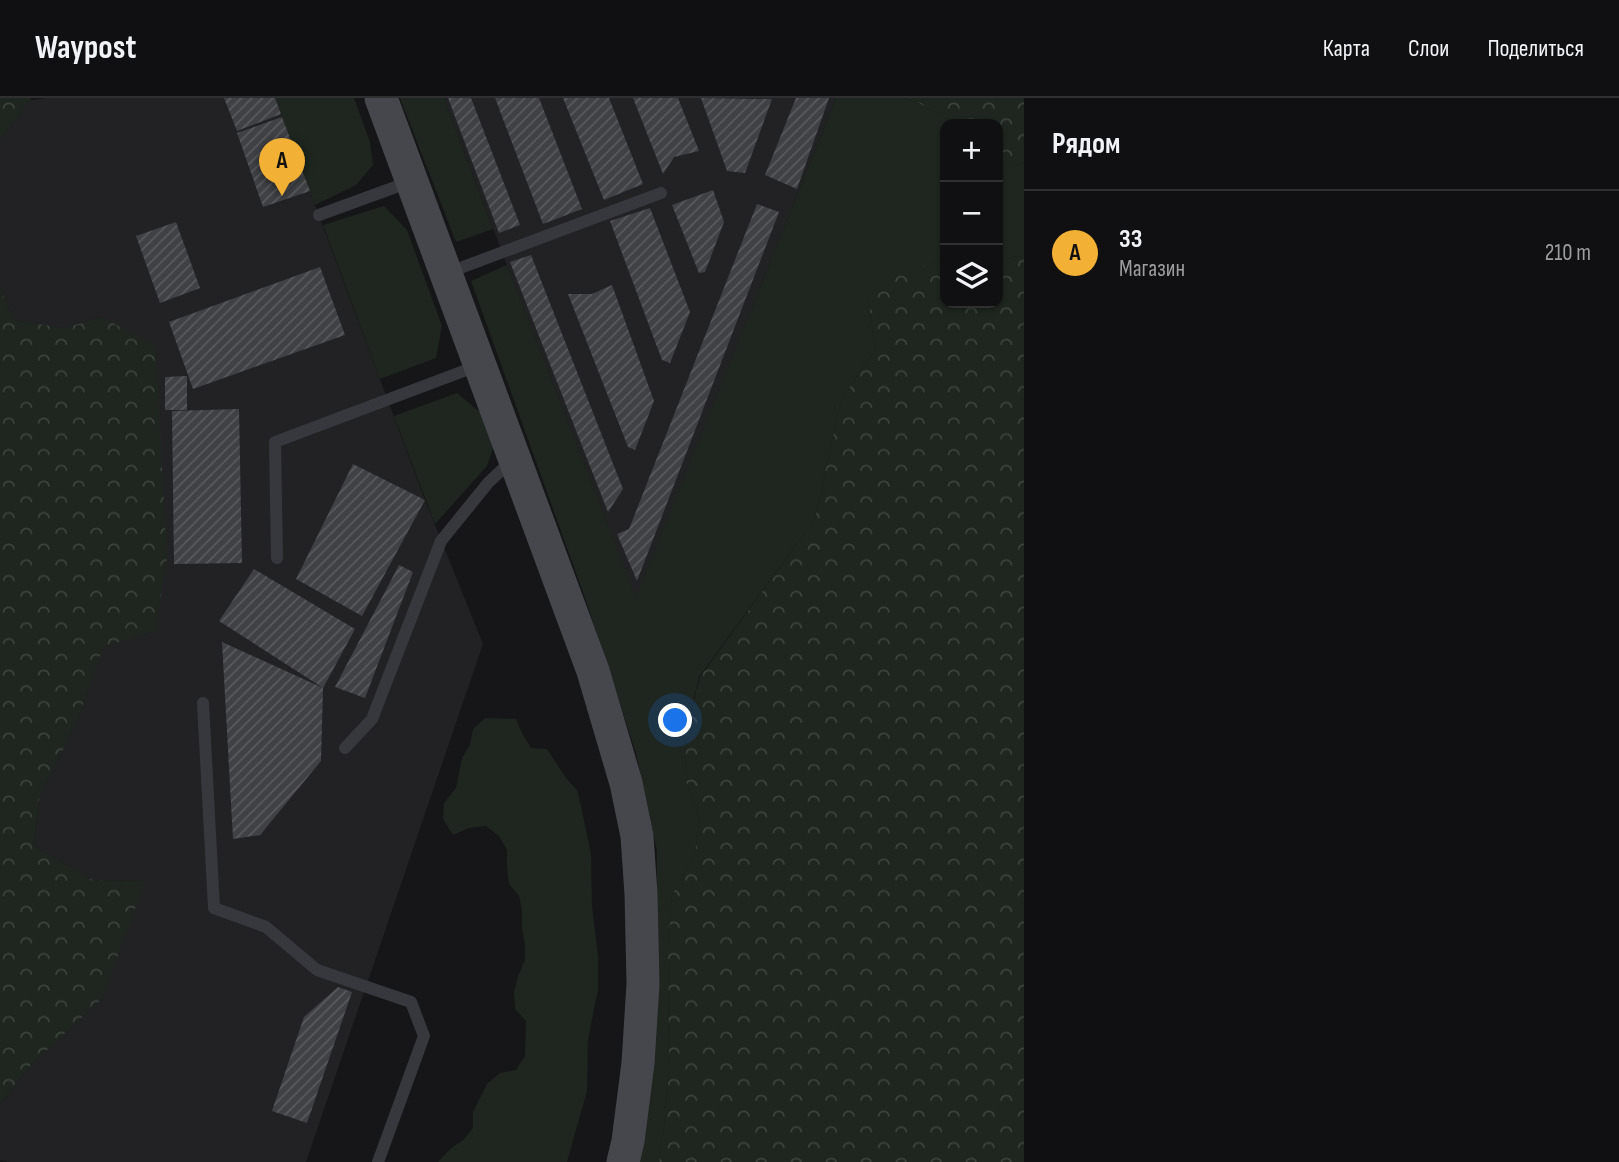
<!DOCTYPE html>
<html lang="ru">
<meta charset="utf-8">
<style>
:root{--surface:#101012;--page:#19191b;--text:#f1f3f6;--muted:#9c9d9f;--line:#303032;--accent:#f2b134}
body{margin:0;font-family:"Sofia Sans Condensed",sans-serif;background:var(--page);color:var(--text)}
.controls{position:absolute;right:21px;top:21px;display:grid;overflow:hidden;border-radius:14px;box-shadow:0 2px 5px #0004}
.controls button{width:63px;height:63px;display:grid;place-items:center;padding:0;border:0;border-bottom:2px solid var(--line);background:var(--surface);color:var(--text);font:35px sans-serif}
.you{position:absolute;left:676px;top:623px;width:24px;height:24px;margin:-18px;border:5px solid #fff;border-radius:50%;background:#1a73e8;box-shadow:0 0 0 10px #1a73e833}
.badge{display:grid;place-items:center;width:46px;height:46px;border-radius:50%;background:var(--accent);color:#111;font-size:23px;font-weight:700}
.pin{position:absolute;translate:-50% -58px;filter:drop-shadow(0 2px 4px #0008)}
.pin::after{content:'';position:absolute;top:37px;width:24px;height:21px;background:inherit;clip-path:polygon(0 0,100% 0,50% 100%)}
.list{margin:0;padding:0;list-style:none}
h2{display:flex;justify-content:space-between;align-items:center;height:91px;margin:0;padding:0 28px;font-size:30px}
h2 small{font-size:23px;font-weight:400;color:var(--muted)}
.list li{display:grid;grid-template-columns:46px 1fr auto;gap:21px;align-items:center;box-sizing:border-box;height:126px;padding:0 28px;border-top:2px solid var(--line)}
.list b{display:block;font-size:26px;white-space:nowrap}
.list p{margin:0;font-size:23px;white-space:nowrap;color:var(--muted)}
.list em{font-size:23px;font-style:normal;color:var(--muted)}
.icon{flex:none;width:38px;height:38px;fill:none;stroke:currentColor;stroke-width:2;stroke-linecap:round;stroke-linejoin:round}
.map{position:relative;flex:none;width:1024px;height:1064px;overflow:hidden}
header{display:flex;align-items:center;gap:42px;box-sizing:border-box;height:98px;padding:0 35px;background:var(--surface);border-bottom:2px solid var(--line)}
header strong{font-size:33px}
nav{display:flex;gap:38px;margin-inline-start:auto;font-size:24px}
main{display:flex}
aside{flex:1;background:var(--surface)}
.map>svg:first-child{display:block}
.built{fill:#222225}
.green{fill:#1e261f}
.forest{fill:url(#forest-crowns)}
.building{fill:url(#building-hatch)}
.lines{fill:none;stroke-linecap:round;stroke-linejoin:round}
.lane{stroke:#37383d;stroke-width:12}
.secondary{stroke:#45474d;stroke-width:33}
</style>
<header>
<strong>Waypost</strong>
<nav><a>Карта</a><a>Слои</a><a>Поделиться</a></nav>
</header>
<main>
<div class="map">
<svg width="1024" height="1064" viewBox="0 0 1024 1064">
<defs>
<pattern id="forest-crowns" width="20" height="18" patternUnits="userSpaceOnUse" patternTransform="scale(1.75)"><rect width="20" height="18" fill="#1e261f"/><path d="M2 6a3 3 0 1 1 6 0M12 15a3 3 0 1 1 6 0" fill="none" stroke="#3c433d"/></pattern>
<pattern id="building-hatch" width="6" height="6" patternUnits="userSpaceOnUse" patternTransform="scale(1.75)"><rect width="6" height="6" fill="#404145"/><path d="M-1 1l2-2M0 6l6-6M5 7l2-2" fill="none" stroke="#595a5e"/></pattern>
</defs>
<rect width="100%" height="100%" fill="#161618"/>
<g class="built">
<path d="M47,0H275L425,402L483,546L306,1064H11L0,1062V1006L30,968L102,901L144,783L93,782L34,748L39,700L77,624L103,548L155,533L102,219L64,230L14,222L0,190V41L31,2Z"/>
<path d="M444,0H836L636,500L507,167Z"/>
</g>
<g class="green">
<path d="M275,0H354L370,44L373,67L356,87L315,107Z"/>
<path d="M400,0H444L493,131L456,144Z"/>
<path d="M836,0H903L919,5L957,26H945V164L932,165L868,196L875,252L841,302L815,421L699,579L686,635L685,681L700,721L694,760L672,796L668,847L669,973L664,1030L659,1064H633L657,875V753L636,655L584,497L471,183L507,167L636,499Z"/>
<path d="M1024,64V158L998,160V73Z"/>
<path d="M384,108L407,132L442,228L436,260L380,281L323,127Z"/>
<path d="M457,295L482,316L493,350L487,368L435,426L394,318Z"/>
<path d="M485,620L516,621L523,637L531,650L547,651L566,680L577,692L581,708L591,756L592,808L598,858V891L588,942L587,993L567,1064H438L450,1051L463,1042L473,1030V1014L487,986L500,975L516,972L525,958L526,923L515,911L514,894L518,878L525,862V846L522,830V813L519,798L509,786L507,769V752L499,738L486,728L469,730L453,737L443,721L444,705L456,690L462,660L470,647L473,631Z"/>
</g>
<g class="forest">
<path d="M0,0H30L31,2L0,41Z"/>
<path d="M903,0H1024V64L998,73V26H957L919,5Z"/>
<path d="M1024,158V1064H659L664,1030L669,973L668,847L672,796L694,760L700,721L685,681L686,635L700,579L815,421L841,302L875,252L868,196L898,176L932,165L945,164V205H998V160Z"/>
<path d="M0,190L14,222L64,230L102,219L155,248L167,460L155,533L103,549L77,624L39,700L34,748L93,782L145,783L102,901L30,968L0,1006Z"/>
</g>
<g class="building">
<path d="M224,0H275L281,16L237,33Z"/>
<path d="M448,0H471L520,127L499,135Z"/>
<path d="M495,0H539L582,111L543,126Z"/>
<path d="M563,0H609L643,86L604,102Z"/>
<path d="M633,0H678L699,53L674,59L663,76Z"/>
<path d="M701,0L772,1L745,75L727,73Z"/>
<path d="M796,0H829L797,91L765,77Z"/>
<path d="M282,19L310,93L263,109L237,35Z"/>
<path d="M713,92L724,124L705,174L699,175L672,107Z"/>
<path d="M757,106L779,114L637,483L617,436L629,431Z"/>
<path d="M650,110L690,214L670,265L662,262L610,123Z"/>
<path d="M176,124L200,190L160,205L136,138Z"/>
<path d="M531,157L623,391L608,414L510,164Z"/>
<path d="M320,169L345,237L193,291L169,224Z"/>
<path d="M612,187L654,303L635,352L628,349L568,196H592Z"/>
<path d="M187,278V312H165V279Z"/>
<path d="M239,311L242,465L174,466L172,313Z"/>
<path d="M353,366L425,402L362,518L296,481Z"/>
<path d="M399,467L413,474L365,600L335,589Z"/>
<path d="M254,471L355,531L323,590L219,523Z"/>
<path d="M222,544L323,590L321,663L260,737L233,741Z"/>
<path d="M338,889L352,894L307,1025L272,1013L304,919Z"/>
</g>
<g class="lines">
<g class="lane">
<path d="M319,117L412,83"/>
<path d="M447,175L661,95"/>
<path d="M277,460L275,344L477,268"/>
<path d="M203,605L214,810L266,829L317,872L411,904L424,938L378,1064"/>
<path d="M345,650L372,621L441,443L488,385L512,362"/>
</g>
<path class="secondary" d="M381,0L593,573L626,685L637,738L641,796L643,886L638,965L628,1043L623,1064"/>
</g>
</svg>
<div class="controls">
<button>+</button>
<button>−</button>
<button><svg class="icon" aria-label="layers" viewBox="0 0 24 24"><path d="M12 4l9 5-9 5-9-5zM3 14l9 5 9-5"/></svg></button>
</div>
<div class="you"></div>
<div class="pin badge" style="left:282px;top:98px">A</div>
</div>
<aside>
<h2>Рядом<small></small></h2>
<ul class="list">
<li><span class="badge">A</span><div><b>33</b><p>Магазин</p></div><em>210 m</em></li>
</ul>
</aside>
</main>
